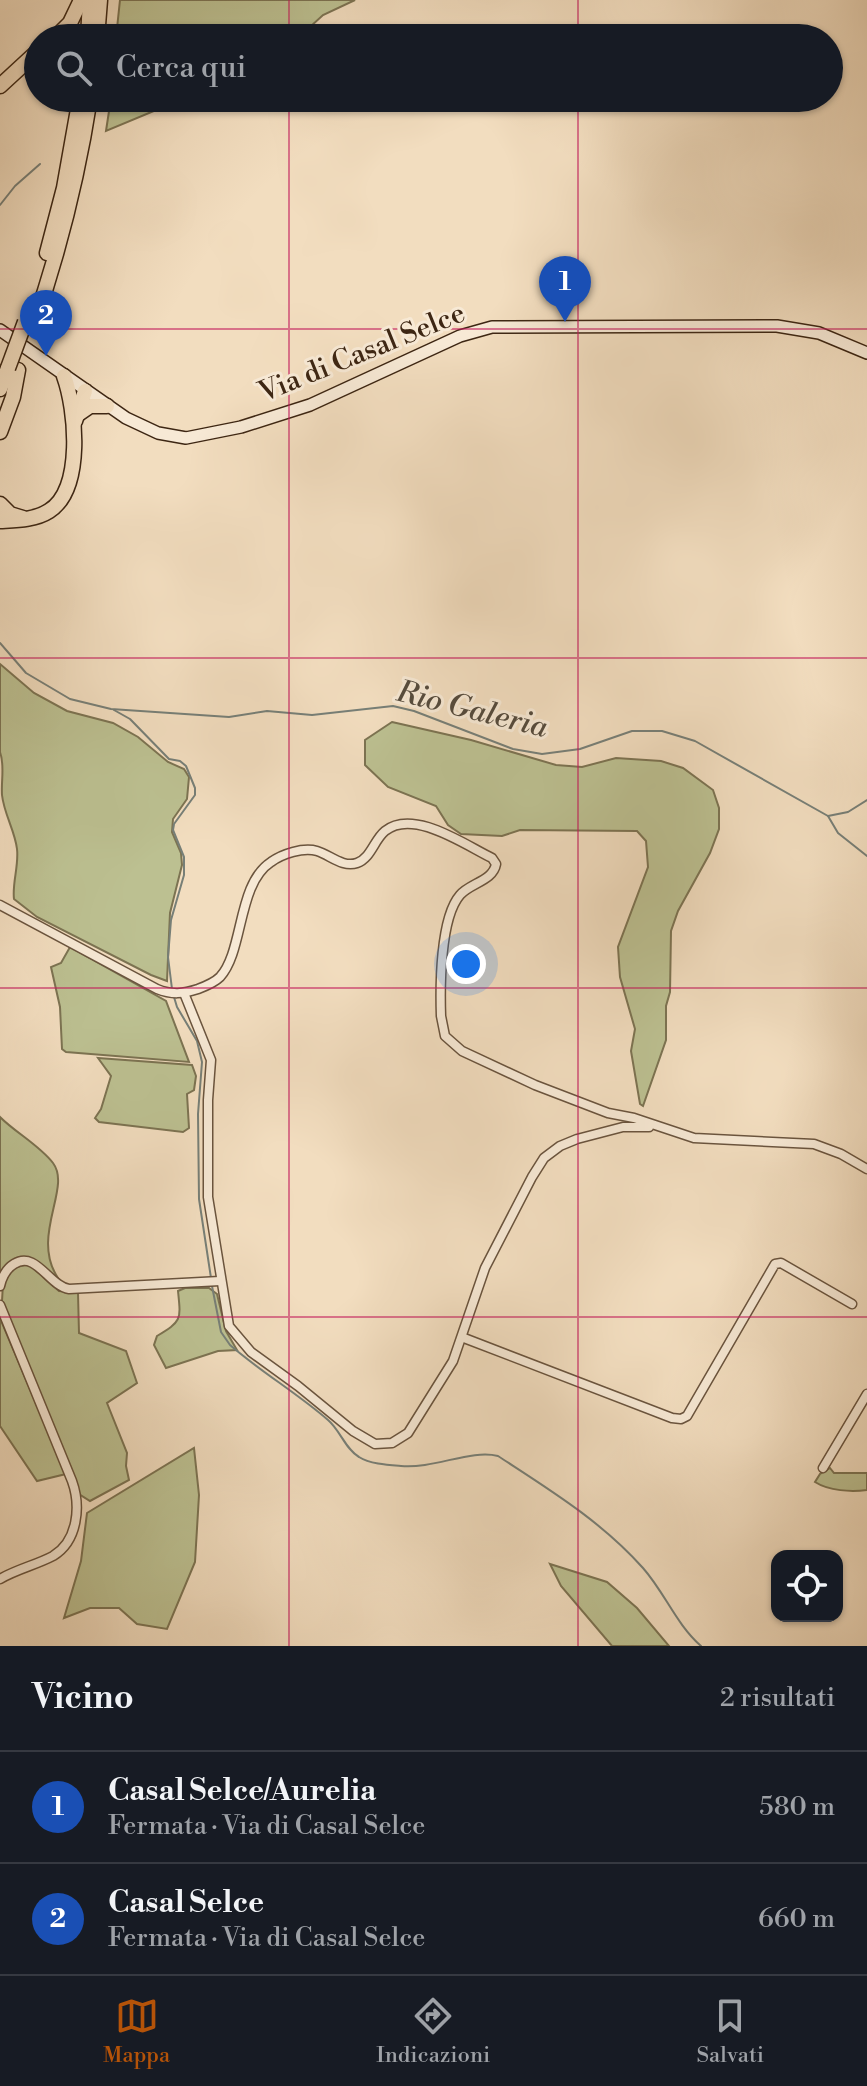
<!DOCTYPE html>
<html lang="it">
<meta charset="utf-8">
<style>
:root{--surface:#171b24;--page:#20242c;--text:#f1f3f6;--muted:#9ea1a6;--line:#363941;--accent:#b45309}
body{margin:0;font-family:"Libre Bodoni",serif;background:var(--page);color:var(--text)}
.controls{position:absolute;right:24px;bottom:24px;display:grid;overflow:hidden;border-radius:16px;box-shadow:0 2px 6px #0004}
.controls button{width:72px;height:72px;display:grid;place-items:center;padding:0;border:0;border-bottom:2px solid var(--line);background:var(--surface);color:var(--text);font:40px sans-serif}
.you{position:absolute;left:466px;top:964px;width:28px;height:28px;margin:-20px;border:6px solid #fff;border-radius:50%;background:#1a73e8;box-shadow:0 0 0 12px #1a73e833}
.badge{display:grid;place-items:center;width:52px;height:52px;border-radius:50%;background:var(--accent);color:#fff;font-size:26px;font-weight:700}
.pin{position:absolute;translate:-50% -66px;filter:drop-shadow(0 2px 4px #0008)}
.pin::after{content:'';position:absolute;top:42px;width:28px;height:24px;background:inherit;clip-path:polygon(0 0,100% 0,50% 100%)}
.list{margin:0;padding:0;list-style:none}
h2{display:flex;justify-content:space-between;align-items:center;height:104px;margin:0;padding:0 32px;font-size:34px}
h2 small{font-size:26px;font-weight:400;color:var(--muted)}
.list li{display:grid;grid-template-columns:52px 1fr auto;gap:24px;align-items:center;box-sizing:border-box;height:112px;padding:0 32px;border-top:2px solid var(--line)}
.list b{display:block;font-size:30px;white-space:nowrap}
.list p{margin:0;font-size:26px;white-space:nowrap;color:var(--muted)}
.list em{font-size:26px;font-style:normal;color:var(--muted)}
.icon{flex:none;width:44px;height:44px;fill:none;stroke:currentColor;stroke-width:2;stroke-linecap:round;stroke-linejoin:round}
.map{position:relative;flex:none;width:867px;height:1646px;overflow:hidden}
.search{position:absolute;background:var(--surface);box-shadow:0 2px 6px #0004;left:24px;right:24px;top:24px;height:88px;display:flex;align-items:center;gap:20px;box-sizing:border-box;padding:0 28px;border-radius:44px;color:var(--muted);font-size:30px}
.sheet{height:328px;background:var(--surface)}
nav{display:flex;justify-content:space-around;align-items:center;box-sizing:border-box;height:112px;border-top:2px solid var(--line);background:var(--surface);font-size:22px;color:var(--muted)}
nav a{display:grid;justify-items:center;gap:4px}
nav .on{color:var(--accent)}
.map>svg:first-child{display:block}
.green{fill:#bcc091;stroke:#7c7352;stroke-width:2}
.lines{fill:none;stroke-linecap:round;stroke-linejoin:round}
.stream{stroke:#777f77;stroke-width:2}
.street-casing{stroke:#6a543e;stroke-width:11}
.secondary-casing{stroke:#3d2613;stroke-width:14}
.highway-casing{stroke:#3d2613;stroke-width:17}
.street{stroke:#f7e9d5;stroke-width:8}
.secondary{stroke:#f7e9d5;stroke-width:11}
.highway{stroke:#f2ddbf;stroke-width:14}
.highway-bridge-casing{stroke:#3d2613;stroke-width:17;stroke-linecap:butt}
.highway-bridge{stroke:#f2ddbf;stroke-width:14}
.grid{fill:none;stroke:#c2185b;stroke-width:2;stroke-opacity:0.55}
.labels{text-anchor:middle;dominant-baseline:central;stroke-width:6;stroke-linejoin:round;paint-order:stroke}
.street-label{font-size:28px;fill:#3d2613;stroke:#f7e9d5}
.water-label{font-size:30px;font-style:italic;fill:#554b3d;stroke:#f7e9d5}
</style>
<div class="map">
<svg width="867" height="1646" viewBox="0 0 867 1646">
<rect width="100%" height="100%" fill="#f2ddbf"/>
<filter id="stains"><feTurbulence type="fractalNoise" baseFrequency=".0025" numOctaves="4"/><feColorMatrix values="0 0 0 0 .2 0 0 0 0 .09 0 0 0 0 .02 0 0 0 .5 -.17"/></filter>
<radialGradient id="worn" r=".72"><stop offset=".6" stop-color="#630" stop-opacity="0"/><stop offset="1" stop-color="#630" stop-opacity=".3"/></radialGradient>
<g class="green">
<path d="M120,0H355L323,15L298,38H116Z"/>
<path d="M111,98H185L106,131Z"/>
<path d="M0,664L34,693L67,711L113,723L138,737L168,762L184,769L189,777L187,799L173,819L172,832L181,853L182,865L170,913L167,981L151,975L37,917L14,899C12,883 19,866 17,849C15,831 4,814 2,795C1,780 5,765 0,752Z"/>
<path d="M392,722L471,740L556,765L582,767L616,758L661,761L683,768L713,790L719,808V829L710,853L678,911L671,931L670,992L666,1006V1040L643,1106L640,1104L631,1051L635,1029L620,977L618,947L648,867L646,841L637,831L520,830L502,836L461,834L448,825L436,806L388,787L365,765V740Z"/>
<path d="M70,947L166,1001L189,1062L66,1052L62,1049L60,1007L51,967L61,963Z"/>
<path d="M98,1058L192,1065L196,1076L194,1090L187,1094L189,1128L183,1132L99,1122L95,1118L101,1109L111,1076Z"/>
<path d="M0,1117C16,1133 39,1145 53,1163C72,1188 30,1236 58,1278L54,1279L35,1263L11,1262L0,1273Z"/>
<path d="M29,1264L59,1291L78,1293L79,1333L126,1351L137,1383L107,1403L127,1453L126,1466L129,1480L90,1501L79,1494L2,1301L3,1284L13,1268Z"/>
<path d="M185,1288H209L217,1294L226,1331L237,1350L218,1351L166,1368L154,1345L157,1336C182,1321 181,1320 178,1291Z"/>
<path d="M0,1314L2,1323L66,1474L37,1481L0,1426Z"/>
<path d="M194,1448L199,1495L195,1562L167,1629L137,1624L119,1608H90L64,1618L81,1561L87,1513Z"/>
<path d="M830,1468L834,1473H867V1490C851,1492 829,1491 815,1482L820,1474Z"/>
<path d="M550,1564L607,1582L637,1608L669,1646H612L561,1586Z"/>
</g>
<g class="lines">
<g class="stream">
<path d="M0,205L15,186L40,164"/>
<path d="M0,643L26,673L70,699L111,709L229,717L267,711L312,715L393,706L414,711L513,749L542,754L580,749L632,731H662L695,741L828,816L838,833L867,856"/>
<path d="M114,710L130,719L169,759L180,761L186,766L195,788V795L174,824L173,830L184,857V875L171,920L168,957L172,989"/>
<path d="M828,816L848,812L867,800"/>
<path d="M174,997L177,1007L197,1041L202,1062L198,1114L199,1199L211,1278"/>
<path d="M212,1286L221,1332L230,1345C261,1372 297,1393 328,1420C340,1430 346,1450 359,1457C370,1464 388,1465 401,1466C434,1469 471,1449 498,1456C550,1490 601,1521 643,1568C665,1593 676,1624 701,1646"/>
</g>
<g class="street-casing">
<g id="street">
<path d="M0,905L157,989C172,995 183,994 198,989C206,986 214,983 220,977C244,951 237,884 271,862C282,854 303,847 317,851C330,855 343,868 357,863C371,858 374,840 385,831C413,808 465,845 492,858L496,864C493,881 470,883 460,895C440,918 440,987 441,1016L445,1036L462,1051L535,1085L608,1113L634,1118L694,1138L814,1144L841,1154L867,1169"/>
<path d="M184,993L211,1060L208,1100V1197L229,1326L251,1352L298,1386L353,1431L375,1444L392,1443L408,1433L453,1361L485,1268L532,1177L544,1158L560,1146L577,1139L623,1127H649"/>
<path d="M0,1286C2,1277 6,1269 14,1264C36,1250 49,1286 69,1289L220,1281"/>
<path d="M0,1305L72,1481C81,1506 78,1541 53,1556C36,1565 17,1569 0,1579"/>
<path d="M464,1338L672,1418L681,1419L687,1416L775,1264L781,1263L852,1304"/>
<path d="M823,1468L867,1394"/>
</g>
</g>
<g class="secondary-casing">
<path id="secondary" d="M0,330L126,418L158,433L186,438L241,427L310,405L460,336L492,327L777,326L819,333L867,353"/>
</g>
<g class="highway-casing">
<g id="highway">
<path d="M55,38L70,23L81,0"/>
<path d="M88,38L90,0"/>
<path d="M97,38L100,0"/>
<path d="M0,86L38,51"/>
<path d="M47,253L64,188L80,98"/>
<path d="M33,327C59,252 78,176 90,98"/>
<path d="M0,389L8,368"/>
<path d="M77,415L90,406H107"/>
<path d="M75,421L85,391"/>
<path d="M0,432L13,397L18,370"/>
<path d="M0,504L10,514L23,518"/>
<path d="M0,521C16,520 35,520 49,511C84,489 76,409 64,376"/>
</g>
</g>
<use href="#street" class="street"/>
<use href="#secondary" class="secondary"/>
<use href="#highway" class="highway"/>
<g class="highway-bridge-casing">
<path id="highway-bridge" d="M8,368L25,322"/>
</g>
<use href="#highway-bridge" class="highway-bridge"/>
</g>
<path class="grid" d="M289,0V38M578,0V38M289,98V1646M578,98V1646M0,329H867M0,658H867M0,988H867M0,1317H867"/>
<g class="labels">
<g class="street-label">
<text transform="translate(362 353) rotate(-22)">Via di Casal Selce</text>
</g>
<g class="water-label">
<text transform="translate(472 710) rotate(14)">Rio Galeria</text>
</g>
</g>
<rect width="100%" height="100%" filter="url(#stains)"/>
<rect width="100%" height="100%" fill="url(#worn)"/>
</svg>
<div class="controls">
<button><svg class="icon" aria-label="locate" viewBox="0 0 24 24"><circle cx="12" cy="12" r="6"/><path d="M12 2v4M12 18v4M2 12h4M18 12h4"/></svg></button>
</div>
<div class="you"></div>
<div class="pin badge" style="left:565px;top:322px;background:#1a4fb4">1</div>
<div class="pin badge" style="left:46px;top:356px;background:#1a4fb4">2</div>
<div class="search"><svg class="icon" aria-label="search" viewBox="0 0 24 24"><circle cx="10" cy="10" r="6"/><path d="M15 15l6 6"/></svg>Cerca qui</div>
</div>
<section class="sheet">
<h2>Vicino<small>2 risultati</small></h2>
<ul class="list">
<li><span class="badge" style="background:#1a4fb4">1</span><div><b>Casal Selce/Aurelia</b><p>Fermata · Via di Casal Selce</p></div><em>580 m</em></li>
<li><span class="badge" style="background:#1a4fb4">2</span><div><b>Casal Selce</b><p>Fermata · Via di Casal Selce</p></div><em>660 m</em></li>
</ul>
</section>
<nav>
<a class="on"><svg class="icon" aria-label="map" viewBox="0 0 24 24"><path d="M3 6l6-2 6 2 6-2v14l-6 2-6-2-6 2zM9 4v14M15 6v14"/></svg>Mappa</a>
<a><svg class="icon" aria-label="directions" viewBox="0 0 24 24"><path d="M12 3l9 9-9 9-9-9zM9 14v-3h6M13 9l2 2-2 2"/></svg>Indicazioni</a>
<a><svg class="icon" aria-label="saved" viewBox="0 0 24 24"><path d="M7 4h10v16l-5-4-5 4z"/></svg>Salvati</a>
</nav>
